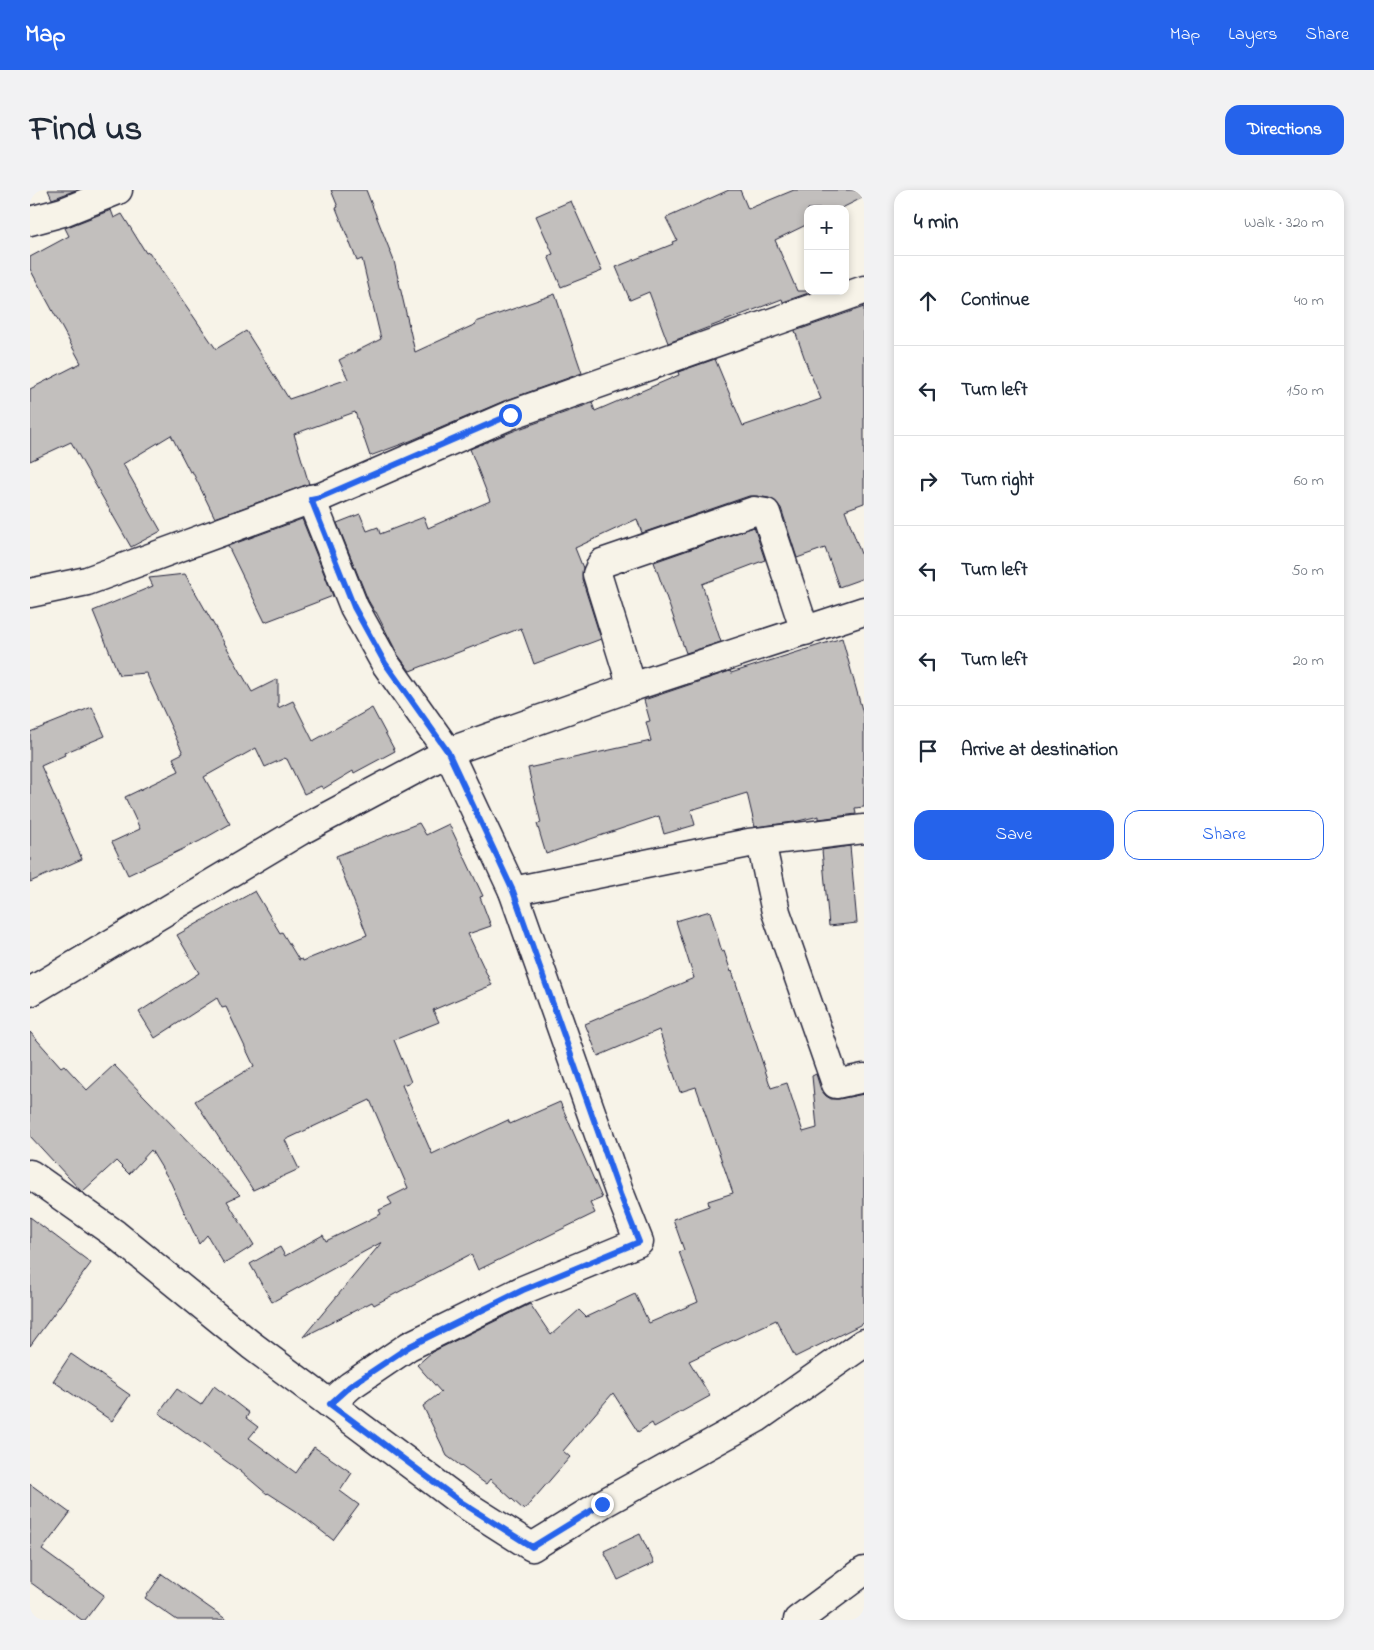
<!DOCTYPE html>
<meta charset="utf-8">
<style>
:root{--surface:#fff;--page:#f2f2f3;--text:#1f2937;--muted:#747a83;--line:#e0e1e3;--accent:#2563eb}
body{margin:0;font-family:"Indie Flower",sans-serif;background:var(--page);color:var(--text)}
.controls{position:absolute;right:15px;top:15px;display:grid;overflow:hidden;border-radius:10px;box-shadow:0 2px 8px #0003}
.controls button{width:45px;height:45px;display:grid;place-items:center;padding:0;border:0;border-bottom:1px solid var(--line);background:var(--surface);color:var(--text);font:25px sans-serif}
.stop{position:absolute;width:15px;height:15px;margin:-11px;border:4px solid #2563eb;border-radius:50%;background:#fff}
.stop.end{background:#2563eb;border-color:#fff;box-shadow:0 1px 5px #0008}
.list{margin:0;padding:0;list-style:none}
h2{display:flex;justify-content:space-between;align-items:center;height:65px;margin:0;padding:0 20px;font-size:21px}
h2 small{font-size:16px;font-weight:400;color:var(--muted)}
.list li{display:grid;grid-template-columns:32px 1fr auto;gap:15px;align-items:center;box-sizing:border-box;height:90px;padding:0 20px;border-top:1px solid var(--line)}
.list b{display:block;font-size:19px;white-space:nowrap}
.list em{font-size:16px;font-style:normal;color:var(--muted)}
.actions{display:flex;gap:10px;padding:15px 20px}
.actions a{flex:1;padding:11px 0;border:1px solid var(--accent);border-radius:15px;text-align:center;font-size:18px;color:var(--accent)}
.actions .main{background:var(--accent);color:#fff}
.icon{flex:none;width:28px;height:28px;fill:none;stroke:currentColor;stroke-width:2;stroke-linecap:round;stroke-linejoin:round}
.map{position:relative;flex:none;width:834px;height:1430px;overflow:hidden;border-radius:15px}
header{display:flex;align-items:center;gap:30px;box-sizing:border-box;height:70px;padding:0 25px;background:var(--accent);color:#fff}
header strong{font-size:24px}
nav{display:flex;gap:28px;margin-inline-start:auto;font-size:18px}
.intro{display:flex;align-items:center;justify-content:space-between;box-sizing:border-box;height:120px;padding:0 30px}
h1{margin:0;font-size:35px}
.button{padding:12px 22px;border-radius:15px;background:var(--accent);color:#fff;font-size:18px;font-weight:700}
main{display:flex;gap:30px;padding:0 30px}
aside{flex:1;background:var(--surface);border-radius:15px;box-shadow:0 2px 8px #0003}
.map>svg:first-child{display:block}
.building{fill:#c2bfbd;stroke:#22223b}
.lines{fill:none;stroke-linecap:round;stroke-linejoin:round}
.street-casing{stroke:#22223b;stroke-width:31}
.street{stroke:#f7f3e8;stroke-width:28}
.route{stroke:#2563eb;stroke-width:6}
</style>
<header>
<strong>Map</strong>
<nav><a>Map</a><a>Layers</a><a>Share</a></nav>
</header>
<div class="intro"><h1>Find us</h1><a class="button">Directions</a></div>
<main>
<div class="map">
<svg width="834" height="1430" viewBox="0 0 834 1430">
<rect width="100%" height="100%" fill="#f7f3e8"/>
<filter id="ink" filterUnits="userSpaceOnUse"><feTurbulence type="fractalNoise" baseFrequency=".02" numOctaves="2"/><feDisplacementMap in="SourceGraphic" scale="10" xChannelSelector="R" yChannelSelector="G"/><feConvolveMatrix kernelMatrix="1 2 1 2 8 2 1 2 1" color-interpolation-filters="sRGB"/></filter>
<g filter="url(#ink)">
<g class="building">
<path d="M18,0H46L22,9Z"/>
<path d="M301,0H336L364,71L385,162L446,134V132L525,104L552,183L474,211L380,251L340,266L325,222L264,244L279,294L185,328L162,281L160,282L141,245L93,274L131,341L101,357L41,252L0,271V199L51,173L0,79V67L39,46L35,38L81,20L84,28L92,24L116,63L119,62L186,159L216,141L259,209L318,189L309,170L351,149L332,69L327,71L306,18L308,17Z"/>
<path d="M699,0H710L718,19L764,0H834V7L810,19H778V34L745,50L767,101H784L753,112L752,109L638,153L619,102L600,110L586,77L643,54L642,52L647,50L636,28Z"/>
<path d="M541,11L572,81L531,97L518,66L523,64L506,26Z"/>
<path d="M834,117V313L815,320L834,372V388L809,397L795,358L767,368L751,318L746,312L739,308L727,306H719L612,343L607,329L545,358L553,378L552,389L571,449L504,474L491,438L380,481L368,465L346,422H345L338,410L307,333L330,324L337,341L348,337L350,344L394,327L398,338L460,311L440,259L486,240L562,213L565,221L649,185L648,182L685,169L713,236L791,209L778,178L765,141Z"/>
<path d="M272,329L303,406L235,432L198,356Z"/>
<path d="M724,337L735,370L672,394L691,452L656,463L624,372Z"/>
<path d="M155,384L222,502L248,489V518L263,511L283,551L342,518L365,561L324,583L323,581L293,599L291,596L274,604L257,569H256L255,568L235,577L226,558L174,587L200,634L170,651L98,685L82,652L110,639L95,607L149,581L143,568L153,563L118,487L117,483L89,485L63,421L123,396L119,388Z"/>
<path d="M812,448L834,527V617L825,618L826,624L789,629V626L764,632L725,637L717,603L661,620L665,635L634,644L629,626L516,664L507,634L511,633L498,578L621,551L616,532L620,531L614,510L700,481L701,483Z"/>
<path d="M62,517L75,546L34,563L35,565L11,576L52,669L0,692V542Z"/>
<path d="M389,633L396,645L419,634L453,706L450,707L461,736L438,744L462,795L403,820L409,832L364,850L381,892L372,895L402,964L425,953V955L478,930L480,934L530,912L572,1008L560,1013L565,1023L448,1080L441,1064L344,1115L342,1112L273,1147L352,1052L242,1112L220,1074L250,1057L255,1066L293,1045L296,1051L351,1024L349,1020L362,1014L358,1008L378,998L340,910L255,950L269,979L223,1000L165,911L224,876L196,817L192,818L187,808L125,848L109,822L169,783L147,745L225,701L250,743L252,742L269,770L272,769L273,771L337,745L306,666Z"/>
<path d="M820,656L827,733L799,736L792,660Z"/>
<path d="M680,721L692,762L694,761L701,782L702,781L741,898L757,893L773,942L787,938L782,886L786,884L791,900L796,906L801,909H809L834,904V1133L765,1167L746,1130L659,1171L680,1206L624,1237L622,1233L608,1242L583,1203L533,1261L540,1267L494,1320L460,1289L456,1294L417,1266L393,1216L411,1202L387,1175L402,1162L500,1114L521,1145L549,1120L556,1127L605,1104L619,1133L668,1112L649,1062L654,1060L643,1029L679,1016L678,1011L703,1003L666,897L650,902L629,840L568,866L555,834L664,788L646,731Z"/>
<path d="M0,842L31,877L34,875L57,900L84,875L210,1005L197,1011L224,1055L194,1074L177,1045L169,1054L141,993L121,960L99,984L86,971L52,1002L50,1000L0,946Z"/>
<path d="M0,1027L61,1073L0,1156Z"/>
<path d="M41,1164L100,1205L82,1231L23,1191Z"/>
<path d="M184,1196L219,1223L216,1228L228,1237L219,1248L266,1283L284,1257L322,1283L310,1301L329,1315L303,1350L266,1321L238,1303L237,1304L210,1281L129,1223L147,1199L171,1215Z"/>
<path d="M0,1294L40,1323L12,1360L74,1405L55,1430H52L0,1392Z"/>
<path d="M610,1344L624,1373L588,1390L574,1361Z"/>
<path d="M132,1384L197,1430H147L115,1408Z"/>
</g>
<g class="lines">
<g class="street-casing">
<g id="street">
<path d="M0,31L33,22L88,0"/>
<path d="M281,309L324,417L355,473L418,562L483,701L590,1004L609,1052L493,1100L379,1156L320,1196L300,1214"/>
<path d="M0,403L57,391L281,309L291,307L480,225L834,100"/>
<path d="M602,497L567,384L572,373L724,321L736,323L775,441"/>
<path d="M731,652L746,722L806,894L834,888"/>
<path d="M483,701L719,653L834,639"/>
<path d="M0,802L270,641L418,562L602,497L834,421"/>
<path d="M0,984L85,1044L221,1155L431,1312L502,1357L572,1314L727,1228L834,1153"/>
<path d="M768,1430L834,1381"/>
</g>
</g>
<use href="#street" class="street"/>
</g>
</g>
<g class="lines" filter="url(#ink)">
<path class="route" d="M480,225L291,307L281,309L324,417L355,473L418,562L483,701L590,1004L609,1052L493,1100L380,1156L320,1196L300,1214L431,1312L502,1357L572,1314"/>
</g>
</svg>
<div class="controls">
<button>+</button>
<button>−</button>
</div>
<div class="stop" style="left:480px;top:225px"></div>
<div class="stop end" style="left:572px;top:1314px"></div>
</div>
<aside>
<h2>4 min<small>Walk · 320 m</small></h2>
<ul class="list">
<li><svg class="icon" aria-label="ahead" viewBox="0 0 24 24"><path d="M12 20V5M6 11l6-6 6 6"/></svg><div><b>Continue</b></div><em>40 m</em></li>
<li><svg class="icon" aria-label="left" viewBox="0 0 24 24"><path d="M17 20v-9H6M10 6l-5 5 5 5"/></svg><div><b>Turn left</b></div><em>150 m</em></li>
<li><svg class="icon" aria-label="right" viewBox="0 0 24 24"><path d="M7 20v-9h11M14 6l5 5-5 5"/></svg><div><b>Turn right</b></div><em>60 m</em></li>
<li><svg class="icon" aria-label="left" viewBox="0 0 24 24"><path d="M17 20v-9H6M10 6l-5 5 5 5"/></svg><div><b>Turn left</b></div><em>50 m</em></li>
<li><svg class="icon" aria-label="left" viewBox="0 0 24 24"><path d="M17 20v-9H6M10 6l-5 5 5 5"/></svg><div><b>Turn left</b></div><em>20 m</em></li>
<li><svg class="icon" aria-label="arrive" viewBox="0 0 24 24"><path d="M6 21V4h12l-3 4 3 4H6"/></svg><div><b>Arrive at destination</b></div></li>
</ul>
<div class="actions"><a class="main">Save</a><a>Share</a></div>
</aside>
</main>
